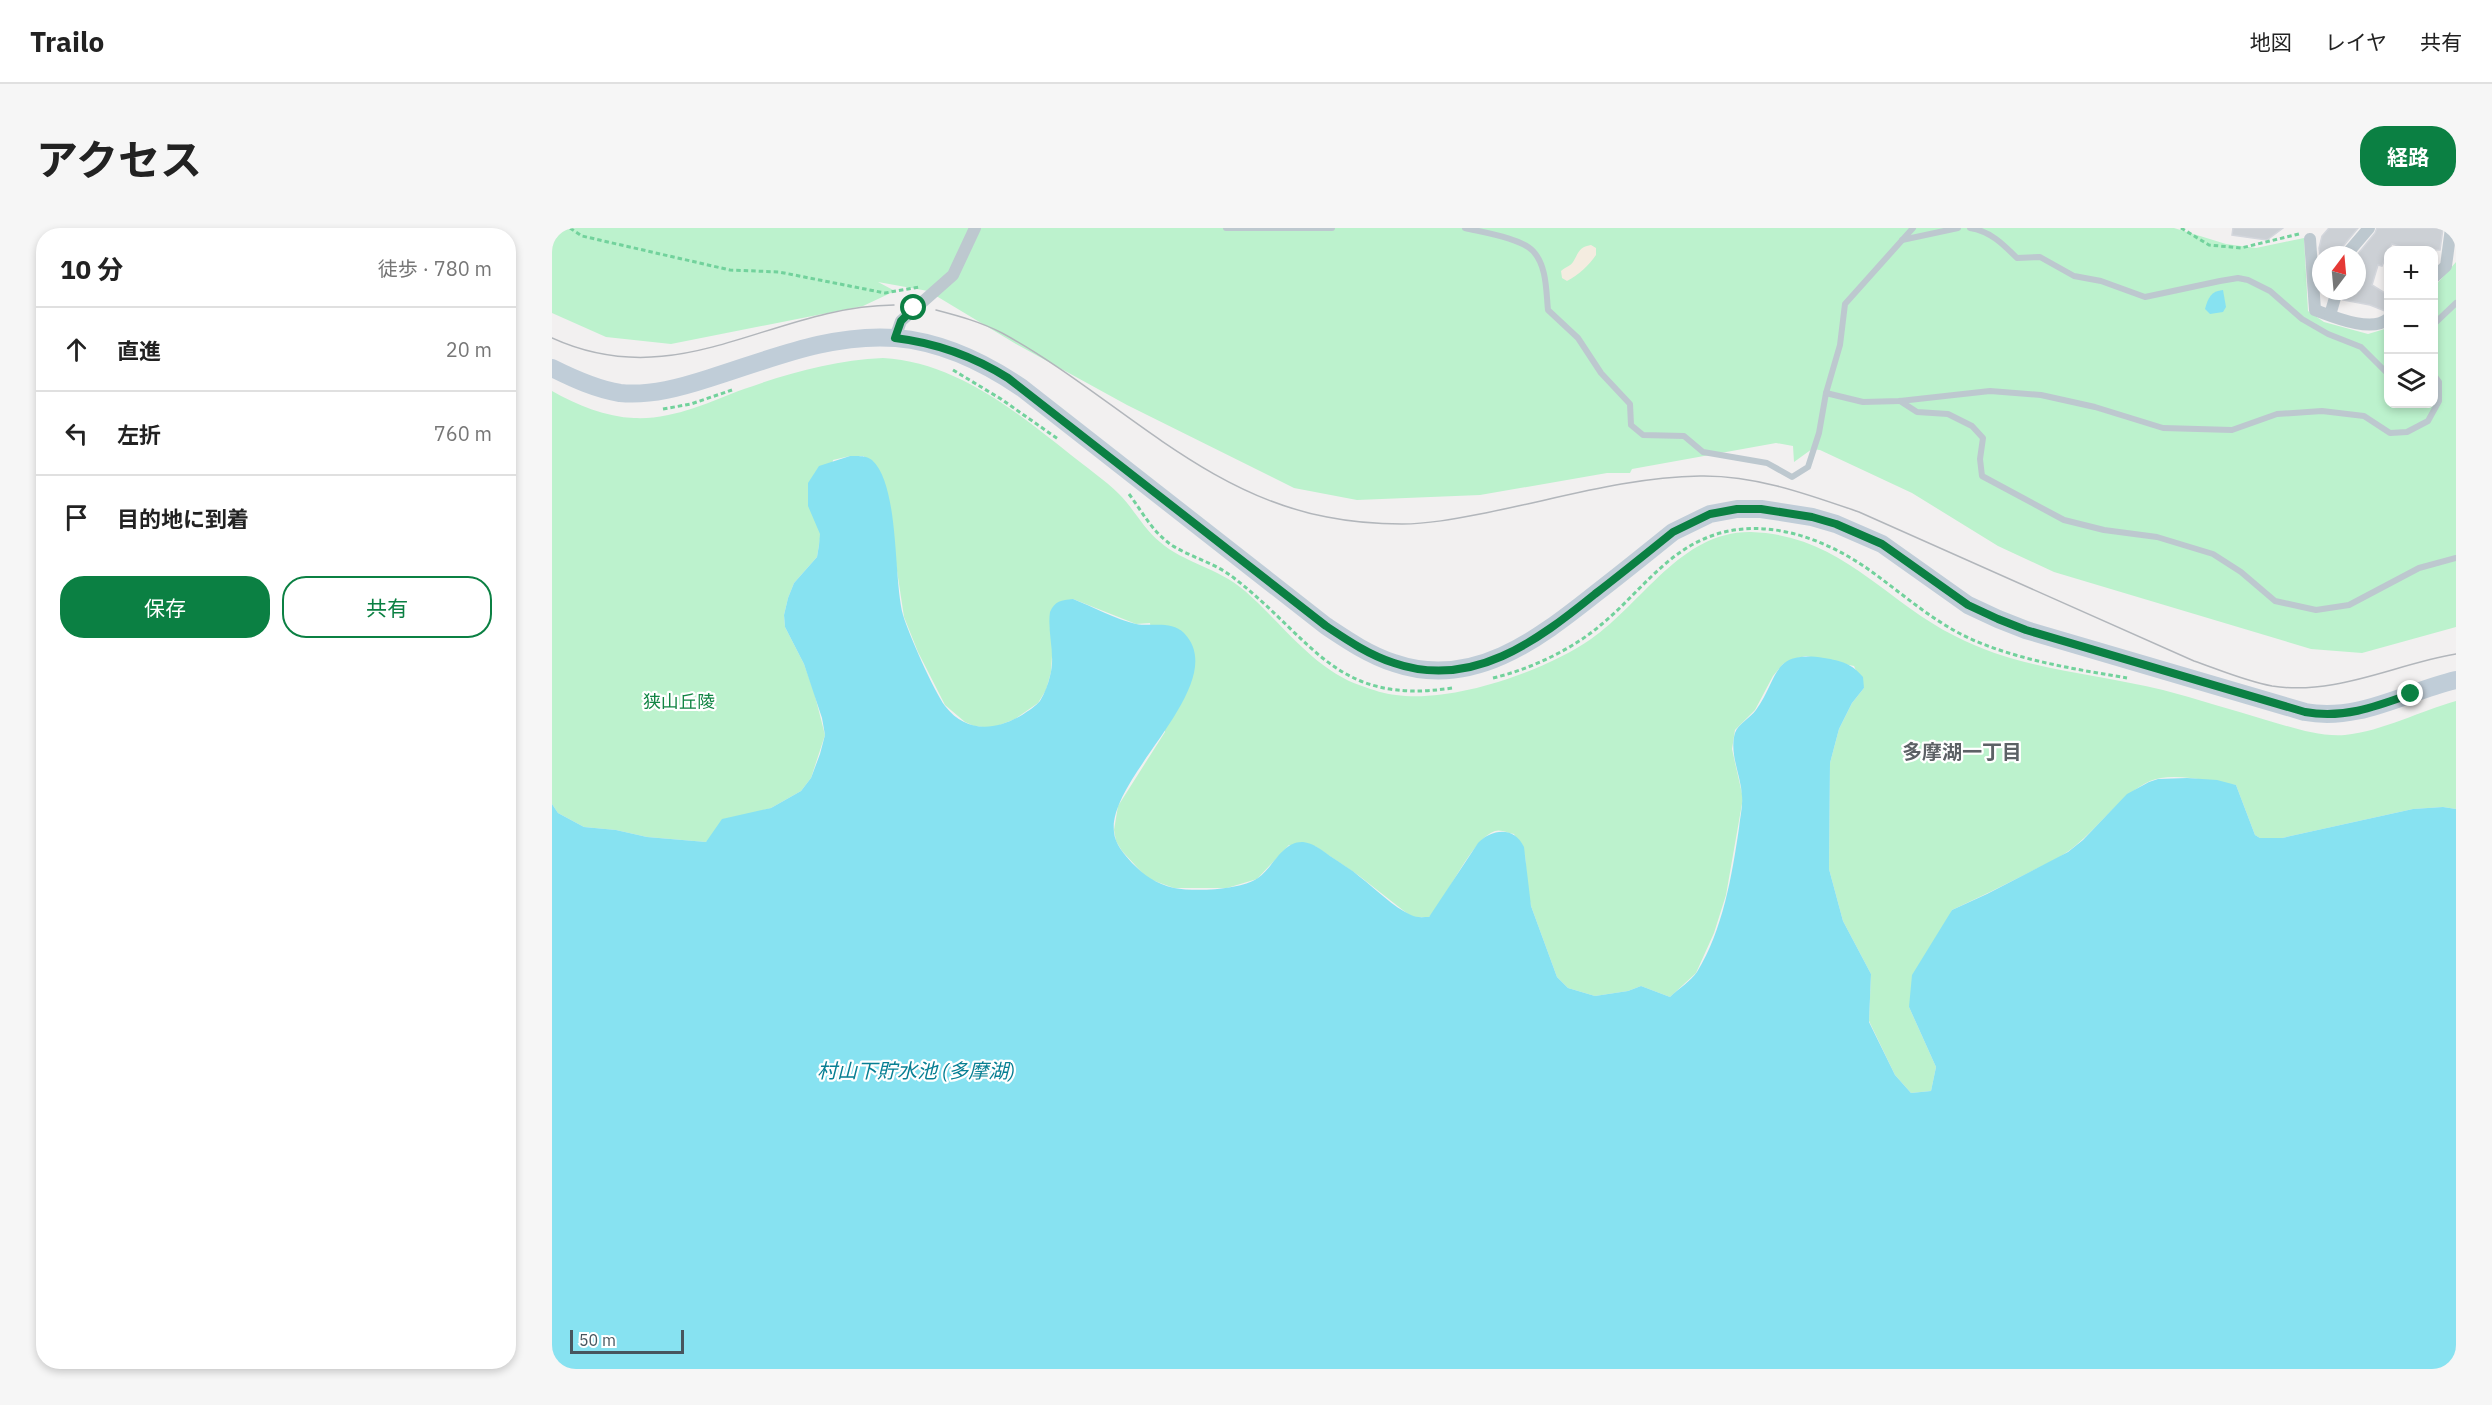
<!DOCTYPE html>
<html lang="ja">
<meta charset="utf-8">
<style>
:root{--surface:#fff;--page:#f6f6f6;--text:#222;--muted:#767676;--line:#e0e0e0;--accent:#0b8043}
body{margin:0;font-family:"IBM Plex Sans","Noto Sans JP",sans-serif;background:var(--page);color:var(--text)}
.controls{position:absolute;right:18px;top:18px;display:grid;overflow:hidden;border-radius:12px;box-shadow:0 3px 9px #0003}
.controls button{width:54px;height:54px;display:grid;place-items:center;padding:0;border:0;border-bottom:2px solid var(--line);background:var(--surface);color:var(--text);font:30px sans-serif}
.compass{position:absolute;left:1760px;top:18px;width:54px;height:54px;border-radius:50%;background:var(--surface);box-shadow:0 3px 9px #0003;rotate:16deg}
.scale{position:absolute;left:18px;bottom:15px;width:114px;box-sizing:border-box;padding-left:6px;border:3px solid #47555e;border-top:0;font-size:16px;line-height:21px;white-space:nowrap;color:#47555e;-webkit-text-stroke:4px #fff;paint-order:stroke}
.stop{position:absolute;width:18px;height:18px;margin:-14px;border:4px solid #0b8043;border-radius:50%;background:#fff}
.stop.end{background:#0b8043;border-color:#fff;box-shadow:0 2px 6px #0008}
.list{margin:0;padding:0;list-style:none}
h2{display:flex;justify-content:space-between;align-items:center;height:78px;margin:0;padding:0 24px;font-size:26px}
h2 small{font-size:20px;font-weight:400;color:var(--muted)}
.list li{display:grid;grid-template-columns:39px 1fr auto;gap:18px;align-items:center;box-sizing:border-box;height:84px;padding:0 24px;border-top:2px solid var(--line)}
.list b{display:block;font-size:22px;white-space:nowrap}
.list em{font-size:20px;font-style:normal;color:var(--muted)}
.actions{display:flex;gap:12px;padding:18px 24px}
.actions a{flex:1;padding:14px 0;border:2px solid var(--accent);border-radius:24px;text-align:center;font-size:21px;color:var(--accent)}
.actions .main{background:var(--accent);color:#fff}
.icon{flex:none;width:33px;height:33px;fill:none;stroke:currentColor;stroke-width:2;stroke-linecap:round;stroke-linejoin:round}
.map{position:relative;flex:none;width:1904px;height:1141px;overflow:hidden;border-radius:24px}
header{display:flex;align-items:center;gap:36px;box-sizing:border-box;height:84px;padding:0 30px;background:var(--surface);border-bottom:2px solid var(--line)}
header strong{font-size:28px}
nav{display:flex;gap:33px;margin-inline-start:auto;font-size:21px}
.intro{display:flex;align-items:center;justify-content:space-between;box-sizing:border-box;height:144px;padding:0 36px}
h1{margin:0;font-size:42px}
.button{padding:15px 27px;border-radius:24px;background:var(--accent);color:#fff;font-size:21px;font-weight:700}
main{display:flex;gap:36px;padding:0 36px}
aside{flex:1;background:var(--surface);border-radius:24px;box-shadow:0 3px 9px #0003}
.map>svg:first-child{display:block}
.green{fill:#bcf2cd}
.sand{fill:#f4ece0}
.water{fill:#87e2f1}
.building{fill:#ccd0d5;stroke:#d3d6dc;stroke-width:1.5}
.lines{fill:none;stroke-linecap:round;stroke-linejoin:round}
.path{stroke:#72d29c;stroke-width:3;stroke-dasharray:4.5 3;stroke-linecap:butt}
.lane{stroke:#bdc8cf;stroke-width:6}
.street{stroke:#bdc8cf;stroke-width:12}
.secondary{stroke:#c0cdd8;stroke-width:18}
.tram{stroke:#b2b6bb;stroke-width:1.5}
.route{stroke:#0b8043;stroke-width:8}
.labels{text-anchor:middle;dominant-baseline:central;stroke-width:4.5;stroke-linejoin:round;paint-order:stroke}
.park-label{font-size:18px;fill:#128544;stroke:#fff}
.neighbourhood-label{font-size:20px;font-weight:bold;fill:#5c6165;stroke:#fff}
.water-label{font-size:20px;font-style:italic;fill:#077f93;stroke:#fff}
</style>
<header>
<strong>Trailo</strong>
<nav><a>地図</a><a>レイヤ</a><a>共有</a></nav>
</header>
<div class="intro"><h1>アクセス</h1><a class="button">経路</a></div>
<main>
<aside>
<h2>10 分<small>徒歩 · 780 m</small></h2>
<ul class="list">
<li><svg class="icon" aria-label="ahead" viewBox="0 0 24 24"><path d="M12 20V5M6 11l6-6 6 6"/></svg><div><b>直進</b></div><em>20 m</em></li>
<li><svg class="icon" aria-label="left" viewBox="0 0 24 24"><path d="M17 20v-9H6M10 6l-5 5 5 5"/></svg><div><b>左折</b></div><em>760 m</em></li>
<li><svg class="icon" aria-label="arrive" viewBox="0 0 24 24"><path d="M6 21V4h12l-3 4 3 4H6"/></svg><div><b>目的地に到着</b></div></li>
</ul>
<div class="actions"><a class="main">保存</a><a>共有</a></div>
</aside>
<div class="map">
<svg width="1904" height="1141" viewBox="0 0 1904 1141">
<rect width="100%" height="100%" fill="#f2f0f0"/>
<g class="green">
<path d="M0,0H1622L1674,16L1704,20L1752,10L1756,83L1772,94L1816,106L1836,100V176H1882V59L1904,34V399L1810,425L1759,421L1502,344L1446,318L1360,265L1268,222L1260,221L1242,234L1241,218L1224,215L1080,241L1078,245H1055L928,267L805,272L742,260L575,177L464,116L376,63L326,54L343,63L311,78L119,116L54,109L0,85Z"/>
<path d="M331,130C403,134 464,183 519,227C535,240 553,252 567,266C582,281 591,300 608,314C632,335 665,339 693,363C730,395 762,442 810,458C821,462 833,466 844,467C901,475 993,443 1039,411C1091,375 1129,303 1199,304C1289,307 1330,371 1403,408C1468,442 1541,445 1611,462C1645,471 1680,482 1714,492C1739,499 1766,509 1793,507C1831,503 1868,483 1904,473V581L1891,579L1861,581L1730,610H1708L1703,607L1684,557C1661,554 1620,543 1598,553C1569,566 1544,603 1518,622C1506,631 1492,637 1478,644C1452,657 1426,670 1400,682L1357,779L1384,839L1379,863L1359,865L1343,847L1317,793L1319,746L1291,693L1277,641L1278,535L1287,501L1300,475L1312,460L1302,438L1254,428L1241,431L1231,436L1221,448L1203,482L1183,502L1180,521L1191,570L1174,667L1162,705L1144,745L1118,769L1089,758L1076,763L1043,768L1016,760L1005,749L979,678L976,665L973,627L962,606C956,605 949,601 943,603C920,610 895,670 877,689H861L852,683L806,647L763,618L737,617L705,651L675,660H622L608,655L595,650L570,623L564,613L562,602L566,578L613,504L598,395L584,396L521,371L500,428L499,444L494,462L486,475L463,491L440,500L422,498L413,494L393,477L366,424L352,389L344,336L312,228H298L281,232L265,329L242,355L236,370L232,387L233,399L252,436L262,464L273,507L259,550L249,563L219,580L197,586L154,614L95,609L64,602L32,599L6,585L0,576V163C25,177 54,189 82,190C121,192 157,174 192,161C237,145 283,132 331,130Z"/>
</g>
<path class="sand" d="M1039,17L1044,20V27C1037,37 1027,47 1015,53L1010,50L1009,43C1013,39 1019,38 1021,34C1027,24 1027,19 1039,17Z"/>
<g class="water">
<path d="M1671,62L1674,79L1671,84L1658,86L1653,81C1656,70 1659,63 1671,62Z"/>
<path d="M298,228C305,228 314,227 320,232C348,258 341,349 351,387C357,407 381,461 393,478C414,505 443,503 470,487C476,483 484,478 488,473C493,465 496,456 498,448C504,427 495,405 498,384C503,373 509,372 521,371C539,378 566,392 584,396C600,399 619,392 632,405C681,456 555,549 562,604C563,616 572,626 580,635C592,647 604,656 622,660C644,664 688,662 706,650C721,640 730,613 751,614C761,615 770,622 778,628C788,635 799,641 808,649C824,661 841,679 859,687C864,690 871,689 877,689L926,615C940,601 962,598 972,619L979,678L1005,749L1016,760L1043,768L1076,763L1089,758L1118,769C1126,761 1139,753 1145,744C1171,702 1180,647 1187,600C1188,589 1191,578 1190,568C1189,547 1177,526 1183,505C1186,496 1198,490 1204,482C1227,450 1219,422 1272,430C1290,433 1299,435 1311,449L1312,460L1300,475L1287,501L1278,535L1277,641L1291,693L1319,746L1317,794L1343,847L1359,865L1379,863L1384,839L1357,779L1360,747L1400,682L1435,666L1516,624L1531,612L1575,566L1597,554L1606,551L1635,550L1665,552L1684,557L1703,607L1708,610H1730L1861,581L1891,579L1904,581V1141H0V576L6,585L32,599L64,602L95,609L154,614L170,591L219,580L249,563L259,550L268,526L273,507L270,490L252,436L233,399L232,387L236,370L242,355L265,329L267,317L268,306L256,278V255L267,238Z"/>
</g>
<g class="building">
<path d="M1681,0H1731L1715,12L1680,7Z"/>
<path d="M1777,0H1806L1788,22L1786,27H1768L1767,20L1770,8Z"/>
<path d="M1825,0H1891L1888,22L1856,21L1840,16L1838,19L1830,38L1826,37L1820,57L1836,67V83H1833L1818,77L1791,72L1793,63H1805V27L1823,5Z"/>
</g>
<g class="lines">
<g class="path">
<path d="M18,0L30,8L178,42L227,44L333,65L367,59"/>
<path d="M1629,0L1657,17L1689,20L1747,6"/>
<path d="M401,142L449,171L506,211"/>
<path d="M111,181L139,176L180,162"/>
<path d="M577,266C591,285 601,305 621,318C641,330 663,335 682,350C762,412 783,478 900,460"/>
<path d="M941,450C979,441 1021,421 1050,396C1084,368 1112,327 1154,310C1209,287 1270,309 1316,341C1351,366 1381,394 1421,412C1470,433 1523,441 1575,450"/>
</g>
<g class="lane">
<path d="M674,0H780"/>
<path d="M913,0C929,4 969,10 981,23C995,38 994,63 996,82L1026,110L1049,145L1078,176L1079,197L1091,207L1132,208L1151,224L1215,235L1240,249L1256,239L1267,205L1274,165L1288,117L1293,76L1361,0"/>
<path d="M1418,0C1438,3 1451,16 1465,30L1488,29L1522,48L1549,53L1593,69L1668,53L1686,50L1696,52L1718,63L1750,91L1776,106L1809,119L1836,146"/>
<path d="M1350,12L1406,0"/>
<path d="M1882,96L1904,75"/>
<path d="M1274,165L1311,174L1348,173L1438,163L1489,167L1543,179L1611,200L1680,202L1725,186L1770,183L1812,188L1838,205L1855,204L1876,193L1887,173V154L1882,147"/>
<path d="M1348,173L1365,184L1396,186L1420,198L1431,210L1428,231L1430,248L1512,292L1552,302L1605,309L1661,326L1689,344L1723,373L1764,382L1797,377L1867,340L1904,330"/>
</g>
<g class="street">
<path d="M1758,11L1763,82C1782,89 1819,105 1836,91"/>
<path d="M1794,27L1817,0"/>
<path d="M1882,49L1894,38L1899,0"/>
<path d="M1778,87L1785,63"/>
<path d="M343,110L349,93L401,47L423,0"/>
</g>
<path class="secondary" d="M0,140C22,151 44,161 68,165C99,168 130,159 158,150C219,131 279,105 344,110C391,114 432,134 470,160L774,398C795,412 817,427 842,435C920,462 985,412 1043,366C1069,346 1095,325 1121,304L1158,286L1185,281H1209L1260,289L1284,296L1330,316L1416,377L1446,391L1474,402L1753,484C1807,494 1853,464 1904,452"/>
<g class="tram">
<path d="M384,82C407,88 429,94 450,105C559,164 649,266 775,289C800,294 825,296 850,296C876,296 902,291 928,286C1001,272 1074,249 1148,248C1203,247 1255,266 1307,284L1642,433C1668,442 1693,453 1720,458C1784,468 1843,436 1904,426"/>
<path d="M0,110C127,168 220,78 342,77"/>
</g>
</g>
<g class="lines">
<path class="route" d="M362,80L349,93L343,110C385,115 421,128 456,150L774,398C795,412 817,427 842,435C920,462 985,413 1043,366C1069,346 1095,325 1121,304L1158,286L1185,281H1209L1260,289L1284,296L1330,316L1416,377L1446,391L1474,402L1753,484C1791,491 1823,479 1859,466"/>
</g>
<g class="labels">
<g class="park-label">
<text x="127" y="473">狭山丘陵</text>
</g>
<g class="neighbourhood-label">
<text x="1410" y="523">多摩湖一丁目</text>
</g>
<g class="water-label">
<text x="364" y="842">村山下貯水池 (多摩湖)</text>
</g>
</g>
</svg>
<div class="controls">
<button>+</button>
<button>−</button>
<button><svg class="icon" aria-label="layers" viewBox="0 0 24 24"><path d="M12 4l9 5-9 5-9-5zM3 14l9 5 9-5"/></svg></button>
</div>
<svg class="compass" viewBox="-18 -18 36 36"><path d="M0-13l5 13h-10z" fill="#e53935"/><path d="M0 13l5-13h-10z" fill="#767676"/></svg>
<div class="scale">50 m</div>
<div class="stop" style="left:362px;top:80px"></div>
<div class="stop end" style="left:1859px;top:466px"></div>
</div>
</main>
